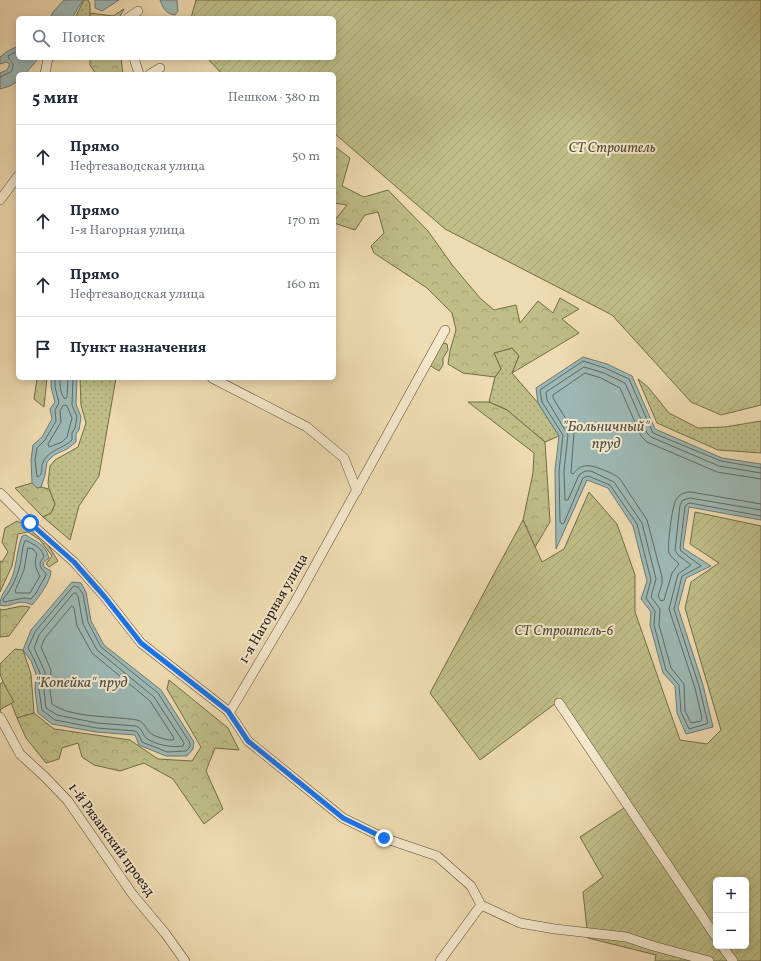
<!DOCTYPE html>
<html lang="ru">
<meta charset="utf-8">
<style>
:root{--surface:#fff;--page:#f2f2f3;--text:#1f2937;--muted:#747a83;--line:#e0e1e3}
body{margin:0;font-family:Vollkorn,serif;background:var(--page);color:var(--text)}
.controls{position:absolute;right:12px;bottom:12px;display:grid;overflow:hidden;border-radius:6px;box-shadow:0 2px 10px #0003}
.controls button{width:36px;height:36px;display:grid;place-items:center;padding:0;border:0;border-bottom:1px solid var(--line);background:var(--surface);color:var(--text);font:20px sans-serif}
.stop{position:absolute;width:12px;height:12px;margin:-9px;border:3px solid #1a73e8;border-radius:50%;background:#fff}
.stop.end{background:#1a73e8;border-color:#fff;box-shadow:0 1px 4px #0008}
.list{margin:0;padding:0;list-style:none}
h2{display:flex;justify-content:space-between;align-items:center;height:52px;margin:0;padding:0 16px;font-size:17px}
h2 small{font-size:13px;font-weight:400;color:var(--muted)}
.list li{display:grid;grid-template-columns:26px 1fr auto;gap:12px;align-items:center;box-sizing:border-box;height:64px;padding:0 16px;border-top:1px solid var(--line)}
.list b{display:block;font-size:15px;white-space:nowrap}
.list p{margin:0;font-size:13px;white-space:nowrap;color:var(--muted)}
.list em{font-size:13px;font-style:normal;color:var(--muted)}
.icon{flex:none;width:22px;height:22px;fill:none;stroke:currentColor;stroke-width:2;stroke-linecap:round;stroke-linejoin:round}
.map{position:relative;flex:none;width:761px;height:961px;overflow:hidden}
.search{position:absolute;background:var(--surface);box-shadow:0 2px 10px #0003;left:16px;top:16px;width:320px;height:44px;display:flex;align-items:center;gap:10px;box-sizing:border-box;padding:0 14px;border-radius:6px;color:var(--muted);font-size:15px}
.panel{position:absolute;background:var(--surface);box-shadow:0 2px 10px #0003;left:16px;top:72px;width:320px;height:308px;border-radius:6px}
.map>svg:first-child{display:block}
.grass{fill:url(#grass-dots);stroke:#706b4c}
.forest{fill:url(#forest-crowns);stroke:#706b4c}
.park{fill:url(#park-tufts);stroke:#706b4c}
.garden{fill:url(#garden-furrows);stroke:#706b4c;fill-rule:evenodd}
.water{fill:#9db9b5;stroke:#6c7974}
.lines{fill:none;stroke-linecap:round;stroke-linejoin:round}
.shore{stroke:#606864;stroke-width:1}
.street-casing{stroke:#55493a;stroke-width:10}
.street{stroke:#f5e8cc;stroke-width:9}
.route{stroke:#1a73e8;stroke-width:5}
.labels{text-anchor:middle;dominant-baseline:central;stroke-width:4;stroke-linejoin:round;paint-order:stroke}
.park-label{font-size:14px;font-style:italic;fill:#514a35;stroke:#f5e8cc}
.street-label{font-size:14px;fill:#221812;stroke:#f5e8cc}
.water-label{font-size:15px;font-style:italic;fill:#4d504b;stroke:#f5e8cc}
</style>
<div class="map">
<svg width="761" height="961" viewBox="0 0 761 961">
<defs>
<pattern id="grass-dots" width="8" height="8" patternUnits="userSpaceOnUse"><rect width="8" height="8" fill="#bfbe87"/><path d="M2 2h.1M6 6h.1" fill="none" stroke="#a4a374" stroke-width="1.8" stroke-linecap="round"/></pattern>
<pattern id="forest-crowns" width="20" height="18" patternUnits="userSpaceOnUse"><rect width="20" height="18" fill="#bfbe87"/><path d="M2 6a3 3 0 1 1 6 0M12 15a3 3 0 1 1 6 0" fill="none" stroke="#a4a374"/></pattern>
<pattern id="park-tufts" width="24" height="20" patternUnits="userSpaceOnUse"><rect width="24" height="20" fill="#bfbe87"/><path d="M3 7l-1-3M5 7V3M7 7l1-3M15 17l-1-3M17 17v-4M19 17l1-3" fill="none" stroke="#a4a374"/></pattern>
<pattern id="garden-furrows" width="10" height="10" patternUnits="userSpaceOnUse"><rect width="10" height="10" fill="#bfbe87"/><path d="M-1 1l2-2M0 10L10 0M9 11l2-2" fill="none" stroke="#a4a374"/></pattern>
</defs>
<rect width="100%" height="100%" fill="#efdbb1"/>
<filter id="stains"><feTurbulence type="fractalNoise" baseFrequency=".005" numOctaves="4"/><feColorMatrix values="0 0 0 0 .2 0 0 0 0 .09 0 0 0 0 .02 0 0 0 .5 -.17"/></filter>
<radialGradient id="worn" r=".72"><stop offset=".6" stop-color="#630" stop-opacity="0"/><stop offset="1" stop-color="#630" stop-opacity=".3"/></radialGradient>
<g class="grass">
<path d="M84,0H88L90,4V18H75Z"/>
<path d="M512,348L519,356L512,373L538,403L559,436L545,442L507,410L489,402L495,377L501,369L494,353Z"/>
<path d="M80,378H116L99,476L79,506L70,540L43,517L51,513L55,504L49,489L48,483L50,466L55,460L78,447L86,423L81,405Z"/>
<path d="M638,379L648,387L669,413L698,428L725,427L761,421V453L718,450L657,423Z"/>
<path d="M15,649L23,650L31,674L34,713L17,718L0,674V664Z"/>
</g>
<g class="forest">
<path d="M124,9L119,18H90V13L113,16Z"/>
<path d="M90,58H121L123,74H96L90,65Z"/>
<path d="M334,146L350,158L342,186L364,197L388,190L428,231L453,266L480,298L494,310L516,305L520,323L538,301L553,313L560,298L579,309L562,319L579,333L512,373L519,356L512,348L494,353L501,369L495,377L463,373L448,364L450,351L456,330L452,313L427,288L374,253L371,246L384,233L378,212L365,215L355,230L334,223V221L347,205L334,203Z"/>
<path d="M37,378H47L44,407L34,399Z"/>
<path d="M468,402H489L507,410L545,442L550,522L535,547L523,520L533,473L534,453Z"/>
<path d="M32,483L37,488L41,487L49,489L55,504L51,513L43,517L15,488Z"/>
<path d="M17,521L28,526L45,540L58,561L49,567L46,564L52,556L40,540L28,532L18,534L12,566L0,592V561L2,562L8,552L2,542L5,528Z"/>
<path d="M22,606L30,607L9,636L0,637V609L2,610Z"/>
<path d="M169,680L228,728L239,750L215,748L206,771L223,809L204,824L173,779L144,763L120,771L94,765L82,757L78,743L62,748L59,759L46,763L26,738L17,718L34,713L54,729L130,740L158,759L192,761L201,747L167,689Z"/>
</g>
<g class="park">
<path d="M443,343L447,344L448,350L443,358V365L439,371L429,365L437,350Z"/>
<path d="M3,682L14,702L1,709L0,712V684Z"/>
</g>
<g class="garden">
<path d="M196,0H761V405L721,415L691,402L612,315L445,229L334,133V74H222L207,58H334V18H191Z"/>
<path d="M589,492L617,524L635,575V612L680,740L707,744L721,730L685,608L691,582L719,563L690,544L695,512L761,526V961H655L656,955L588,938L583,892L603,877L580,837L627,806L556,703L480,760L430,693L523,520L542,562L564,549ZM716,880H746V946H716Z"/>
</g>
<g class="water">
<path d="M64,0H83L72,18H50L53,12Z"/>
<path d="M95,0H119L102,11L95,8Z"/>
<path d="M160,0H177L178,11L175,15C166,14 163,8 160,0Z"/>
<path d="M18,46V58H37V60L25,74H18V81L10,86L0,89V73L7,70L9,66V63L6,62L0,64V57L8,51Z"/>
<path d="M583,357L607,364L632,376L655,429L722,458L761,464V520L689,507L683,548L711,566L686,578L678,608L703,685L713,727L686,734L677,713L675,686L663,673L650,625L651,612L641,599L647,581L633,526L608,488L587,480L556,549L555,470L559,436L538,403L536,388Z"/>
<path d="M51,378H77L76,404L81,417L79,430L76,434V442L67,449L54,455L47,462L45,475L41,487L37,488L32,483L31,460L33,445L42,437L52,419L50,409L55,402L51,387Z"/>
<path d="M26,535C37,543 44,542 49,558L43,563L44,567L51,571C51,581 39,597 32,605C17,597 11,609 0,605C0,596 5,591 10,582C17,568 16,552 22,536Z"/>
<path d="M72,582L81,583L86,592L91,621L104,645L161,690L194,742L193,749L187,756H166L139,745L135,735L96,732L52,724L38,713L35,690L36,674L31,661L23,650L31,630Z"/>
</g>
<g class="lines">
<g class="shore">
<path d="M0,77L11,72C16,62 10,63 8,56L18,51"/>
<path d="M55,378V387L59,403L55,410L56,421L45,440L37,448L35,460L37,476L38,477C44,474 40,466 44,460C50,450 64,448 72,440V433L75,428L77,417L72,405L73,378"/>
<path d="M60,378C60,385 60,394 65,399L67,397L68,378"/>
<path d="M64,405L67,406L72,418L67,437L62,442L49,447L48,444L61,422L60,411Z"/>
<path d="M761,468L721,461L653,433L629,379L605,368L583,361L540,390L542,402L563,435L559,471L560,522L562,524L564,523L583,478L588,476L610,485L637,524L651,580L646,598L655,611L654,625L666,670L679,685L681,712L689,729L706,724L708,723L699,686L674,609L682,576L701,566L681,551L680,548L685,507L687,504L690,503L761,516"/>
<path d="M761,473L719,466L651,437L647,433L625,383L604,373L584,367L546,392L547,400L568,435L564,471L565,500H568L579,475L585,471H591L614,482L642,523L656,579L651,597L660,609L659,625L671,668L684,684L685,711L691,723L701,721L702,718L695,688L669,609L678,574L691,565L678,555L675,550L680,505L683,500L690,498L761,510"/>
<path d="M761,479L717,472L647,442L641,436L620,388L601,378L585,373L553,395V398L574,432L571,473L573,474C583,461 593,466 606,471C611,473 616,475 620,479L647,520L662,577V584L658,596L661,601L664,600L672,573L679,564C676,560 671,558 669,553C667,547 672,506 676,500C679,494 685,492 691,492L761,504"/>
<path d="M27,541C35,545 42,548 44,557C38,563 39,568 46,573V575L36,593L31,599L24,598L4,602L3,599C10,592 16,579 19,569C22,560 21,550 25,541Z"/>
<path d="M28,548L33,549L37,554C34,563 35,568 40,576L30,593H16L15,591L24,570Z"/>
<path d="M74,586L78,587L83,594L88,622L101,647L158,693L190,743V747L186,751L167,752L142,742L138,733L135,731L97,728L55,720L42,710L39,690L40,673L34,659L28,648L35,632Z"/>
<path d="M74,593H76L78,596L83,624L97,650L154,697L184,743L183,746C173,748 155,745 146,738C142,734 143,729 136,726L97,723L57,715L46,708L44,690L45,672L34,648L39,635Z"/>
<path d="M72,606L74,608L77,626L92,653L150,701L174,738L173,740C169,741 153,736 150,733C145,728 145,722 137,720C114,716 70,718 52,704L50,690L51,670L41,647L45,638Z"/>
</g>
<g class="street-casing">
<g id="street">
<path d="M128,18L138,11"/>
<path d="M134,58L139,74"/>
<path d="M45,74L48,58"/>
<path d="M150,74L160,68"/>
<path d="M0,200L18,176"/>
<path d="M212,378L307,427L344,458L357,491"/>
<path d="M0,493L30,523L74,562L104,596L141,643L228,711L248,741L343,818L384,838L437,856L471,886L481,905L520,923L555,929L626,937L653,946L709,961"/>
<path d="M559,703L716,937"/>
<path d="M228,711L231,710L295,602L445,330"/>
<path d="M0,717L20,754L45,777L68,801L133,895L165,933L185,961"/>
<path d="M722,946L733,961"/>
<path d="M440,961L481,905"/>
</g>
</g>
<use href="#street" class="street"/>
</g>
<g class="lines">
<path class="route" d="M30,523L74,562L104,596L141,643L228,711L248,741L343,818L384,838"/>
</g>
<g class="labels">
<g class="park-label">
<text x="612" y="148">СТ Строитель</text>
<text x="564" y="631">СТ Строитель-6</text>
</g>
<g class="street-label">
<text transform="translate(274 609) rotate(-60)">1-я Нагорная улица</text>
<text transform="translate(111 840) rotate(54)">1-й Рязанский проезд</text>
</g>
<g class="water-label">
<text x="606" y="427">"Больничный"<tspan x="606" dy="17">пруд</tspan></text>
<text x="81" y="683">"Копейка" пруд</text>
</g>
</g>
<rect width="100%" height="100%" filter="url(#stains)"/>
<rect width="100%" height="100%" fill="url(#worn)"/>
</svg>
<div class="controls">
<button>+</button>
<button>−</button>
</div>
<div class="stop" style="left:30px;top:523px"></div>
<div class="stop end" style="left:384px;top:838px"></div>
<div class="search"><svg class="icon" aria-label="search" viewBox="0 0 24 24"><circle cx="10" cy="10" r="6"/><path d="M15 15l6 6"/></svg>Поиск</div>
<section class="panel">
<h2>5 мин<small>Пешком · 380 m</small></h2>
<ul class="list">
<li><svg class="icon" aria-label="ahead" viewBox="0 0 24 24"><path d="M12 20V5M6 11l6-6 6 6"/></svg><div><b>Прямо</b><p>Нефтезаводская улица</p></div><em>50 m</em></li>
<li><svg class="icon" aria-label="ahead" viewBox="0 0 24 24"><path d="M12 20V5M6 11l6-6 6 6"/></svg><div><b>Прямо</b><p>1-я Нагорная улица</p></div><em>170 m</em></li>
<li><svg class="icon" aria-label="ahead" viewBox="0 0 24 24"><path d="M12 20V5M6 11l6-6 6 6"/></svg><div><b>Прямо</b><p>Нефтезаводская улица</p></div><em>160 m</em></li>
<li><svg class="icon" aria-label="arrive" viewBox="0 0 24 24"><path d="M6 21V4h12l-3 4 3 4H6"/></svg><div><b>Пункт назначения</b></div></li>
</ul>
</section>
</div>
